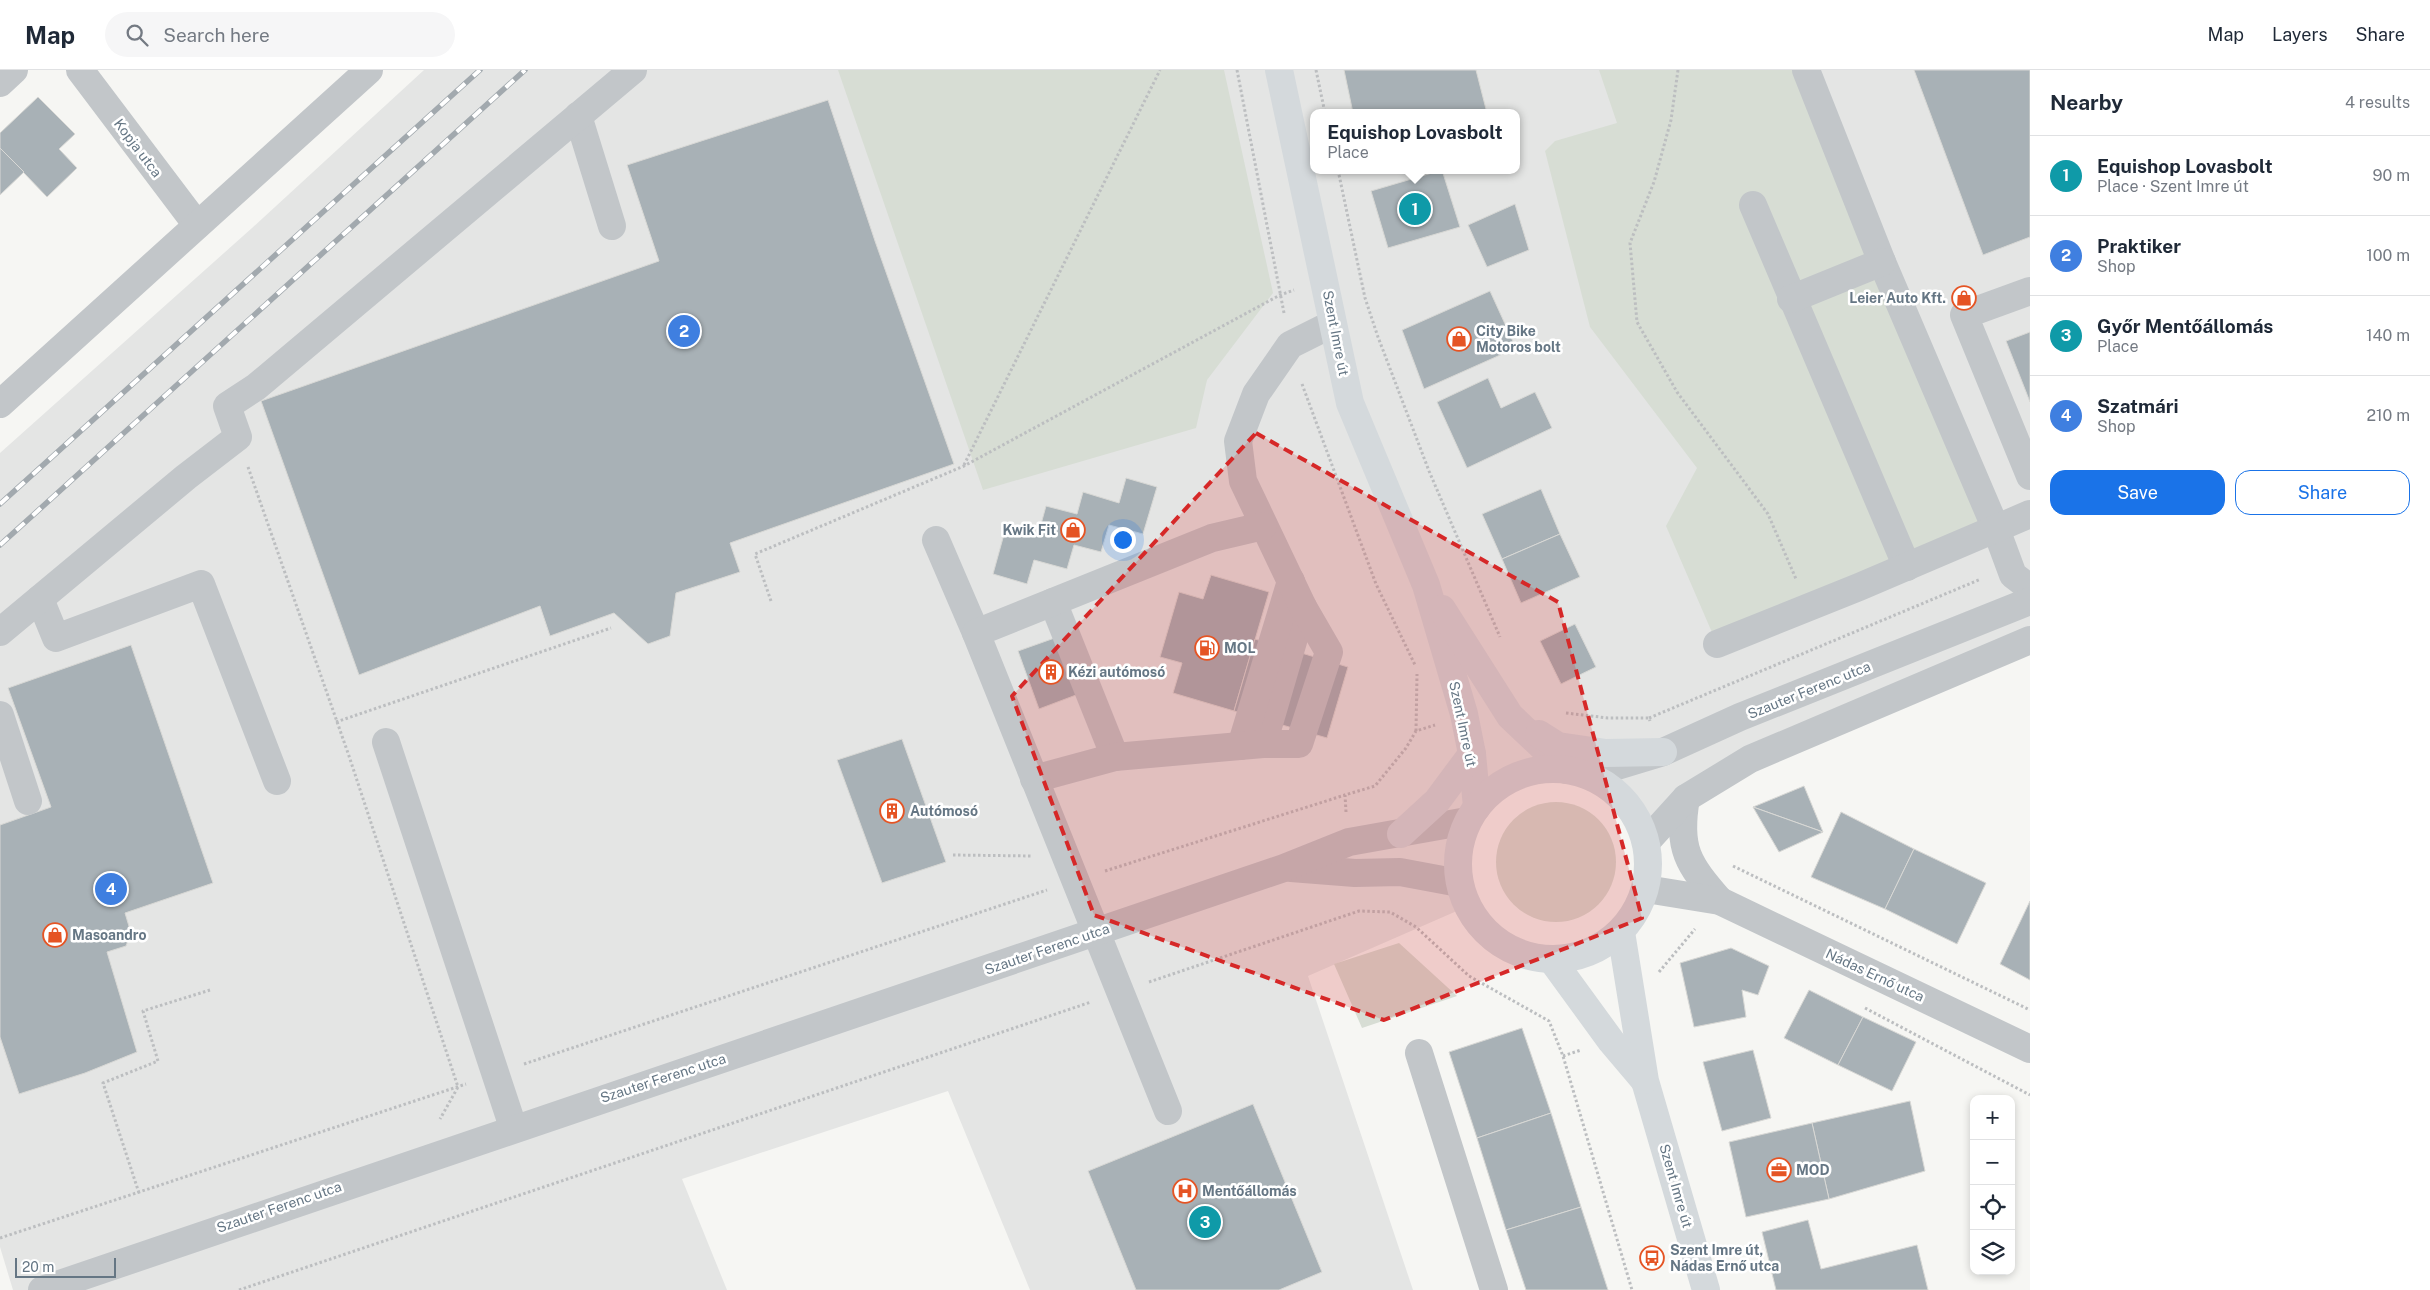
<!DOCTYPE html>
<meta charset="utf-8">
<style>
:root{--surface:#fff;--page:#f6f6f7;--text:#1f2937;--muted:#747a83;--line:#e0e1e3;--accent:#1a73e8}
body{margin:0;font-family:"Public Sans",sans-serif;background:var(--page);color:var(--text)}
.controls{position:absolute;right:15px;bottom:15px;display:grid;overflow:hidden;border-radius:10px;box-shadow:0 2px 8px #0003}
.controls button{width:45px;height:45px;display:grid;place-items:center;padding:0;border:0;border-bottom:1px solid var(--line);background:var(--surface);color:var(--text);font:25px sans-serif}
.scale{position:absolute;left:15px;bottom:12px;width:101px;box-sizing:border-box;padding-left:5px;border:2px solid #657684;border-top:0;font-size:14px;line-height:18px;white-space:nowrap;color:#657684;-webkit-text-stroke:4px #fff;paint-order:stroke}
.you{position:absolute;left:1122px;top:469px;width:18px;height:18px;margin:-12px;border:4px solid #fff;border-radius:50%;background:#1a73e8;box-shadow:0 0 0 8px #1a73e833}
.badge{display:grid;place-items:center;width:32px;height:32px;border-radius:50%;background:var(--accent);color:#fff;font-size:16px;font-weight:700}
.pin{position:absolute;translate:-50% -50%;border:2px solid #fff;box-shadow:0 1px 5px #0006}
.popup{position:absolute;left:1310px;top:39px;width:210px;height:65px;box-sizing:border-box;display:grid;place-content:center;border-radius:10px;background:var(--surface);filter:drop-shadow(0 1px 4px #0005);font-size:16px;white-space:nowrap;color:var(--muted)}
.popup b{font-size:19px;color:var(--text)}
.popup::after{content:'';position:absolute;left:50%;top:100%;margin-left:-10px;border:10px solid transparent;border-top-color:var(--surface)}
.list{margin:0;padding:0;list-style:none}
h2{display:flex;justify-content:space-between;align-items:center;height:65px;margin:0;padding:0 20px;font-size:21px}
h2 small{font-size:16px;font-weight:400;color:var(--muted)}
.list li{display:grid;grid-template-columns:32px 1fr auto;gap:15px;align-items:center;box-sizing:border-box;height:80px;padding:0 20px;border-top:1px solid var(--line)}
.list b{display:block;font-size:19px;white-space:nowrap}
.list p{margin:0;font-size:16px;white-space:nowrap;color:var(--muted)}
.list em{font-size:16px;font-style:normal;color:var(--muted)}
.actions{display:flex;gap:10px;padding:15px 20px}
.actions a{flex:1;padding:11px 0;border:1px solid var(--accent);border-radius:15px;text-align:center;font-size:18px;color:var(--accent)}
.actions .main{background:var(--accent);color:#fff}
.icon{flex:none;width:28px;height:28px;fill:none;stroke:currentColor;stroke-width:2;stroke-linecap:round;stroke-linejoin:round}
.map{position:relative;flex:none;width:2030px;height:1220px;overflow:hidden}
header{display:flex;align-items:center;gap:30px;box-sizing:border-box;height:70px;padding:0 25px;background:var(--surface);border-bottom:1px solid var(--line)}
header strong{font-size:24px}
nav{display:flex;gap:28px;margin-inline-start:auto;font-size:18px}
.search{width:350px;height:45px;background:var(--page);display:flex;align-items:center;gap:12px;box-sizing:border-box;padding:0 18px;border-radius:28px;color:var(--muted);font-size:19px}
main{display:flex}
aside{flex:1;background:var(--surface)}
.map>svg:first-child{display:block}
.built{fill:#e4e5e4;fill-rule:evenodd}
.green{fill:#d7ddd4}
.building{fill:#a8b1b6;stroke:#d8d8d5}
.lines{fill:none;stroke-linecap:round;stroke-linejoin:round}
.path{stroke:#bcbec0;stroke-width:3;stroke-dasharray:2.5 2.5;stroke-linecap:butt}
.minor{stroke:#c2c6c9;stroke-width:28}
.major{stroke:#d4d9dc;stroke-width:28}
.rail-casing{stroke:#a2a9ae;stroke-width:5.5}
.rail{stroke:#fff;stroke-width:4;stroke-dasharray:11;stroke-linecap:butt}
.marked{fill:#d62828;fill-opacity:0.2;stroke:#d62828;stroke-width:4;stroke-dasharray:10 6;stroke-linejoin:round}
.labels{text-anchor:middle;dominant-baseline:central;stroke-width:5;stroke-linejoin:round;paint-order:stroke}
.street-label{font-size:14px;fill:#657684;stroke:#fff}
.poi-label{font-size:14px;font-weight:bold;fill:#657684;stroke:#fff;text-anchor:start}
</style>
<header>
<strong>Map</strong>
<div class="search"><svg class="icon" aria-label="search" viewBox="0 0 24 24"><circle cx="10" cy="10" r="6"/><path d="M15 15l6 6"/></svg>Search here</div>
<nav><a>Map</a><a>Layers</a><a>Share</a></nav>
</header>
<main>
<div class="map">
<svg width="2030" height="1220" viewBox="0 0 2030 1220">
<rect width="100%" height="100%" fill="#f6f6f3"/>
<path class="built" d="M424,0H2030V570L1750,689L1646,772L1634,743L1614,722L1602,712L1567,700H1541L1522,704L1503,713L1488,725L1467,751L1458,780L1457,796L1466,837L1308,906L1413,1220H1030L948,1021L682,1109L727,1220H13L0,1177V383L252,158ZM1314,43H1516V100H1314Z"/>
<g class="green">
<path d="M838,0H1224L1273,223L1207,310L1196,358L983,420Z"/>
<path d="M1599,0H1806L1996,459L1717,574L1666,456L1697,398L1590,257L1545,81L1555,71L1617,53Z"/>
<circle cx="1556" cy="792" r="60"/>
<path d="M1399,873L1457,926L1362,958L1334,894Z"/>
</g>
<g class="building">
<path d="M1344,0H1476L1487,43H1353Z"/>
<path d="M1914,0H2030V167L1983,185Z"/>
<path d="M38,27L75,64L59,79L77,98L47,127L0,78V63Z"/>
<path d="M828,30L875,171L954,394L730,473L740,502L676,523L670,566L648,574L614,543L550,566L540,536L359,605L261,331L659,191L627,95Z"/>
<path d="M0,78L24,102L0,125Z"/>
<path d="M1442,100L1460,157L1388,178L1371,121Z"/>
<path d="M1515,134L1529,180L1487,197L1468,155Z"/>
<path d="M1490,221L1516,278L1424,319L1402,260Z"/>
<path d="M2030,262V332L2006,271Z"/>
<path d="M1488,308L1501,338L1535,322L1552,358L1467,398L1437,332Z"/>
<path d="M1126,408L1157,417L1143,464L1109,455L1101,482L1074,475L1067,499L1034,490L1027,514L993,504L1006,457L1038,465L1046,436L1077,444L1083,422L1119,433Z"/>
<path d="M1541,419L1560,464L1502,489L1482,444Z"/>
<path d="M1560,464L1580,507L1521,533L1502,489Z"/>
<path d="M1211,505L1269,522L1234,641L1173,623L1182,593L1160,587L1179,522L1203,529Z"/>
<path d="M1575,554L1596,597L1561,614L1540,571Z"/>
<path d="M1063,565L1084,622L1039,639L1018,581Z"/>
<path d="M1255,569L1348,597L1327,668L1234,641Z"/>
<path d="M131,575L213,813L125,843L131,863L126,876L107,882L137,982L85,1003L19,1024L0,967V755L51,737L8,618Z"/>
<path d="M902,669L946,792L882,813L837,690Z"/>
<path d="M1804,716L1823,762L1753,737Z"/>
<path d="M1753,737L1823,762L1779,782Z"/>
<path d="M1841,742L1914,779L1885,839L1811,807Z"/>
<path d="M1914,779L1986,813L1957,874L1885,839Z"/>
<path d="M2030,831V910L2000,894Z"/>
<path d="M1731,878L1769,896L1758,925L1742,920L1746,947L1694,957L1680,893Z"/>
<path d="M1809,920L1863,947L1838,995L1784,968Z"/>
<path d="M1863,947L1916,972L1892,1021L1838,995Z"/>
<path d="M1522,958L1551,1043L1477,1068L1449,982Z"/>
<path d="M1753,980L1771,1048L1722,1061L1703,992Z"/>
<path d="M1910,1031L1925,1101L1829,1129L1812,1053Z"/>
<path d="M1253,1034L1322,1202L1279,1220H1136L1088,1101Z"/>
<path d="M1551,1043L1581,1137L1506,1160L1477,1068Z"/>
<path d="M1812,1053L1829,1129L1746,1147L1729,1072Z"/>
<path d="M1581,1137L1608,1220H1526L1506,1160Z"/>
<path d="M1808,1150L1821,1199L1917,1175L1928,1220H1776L1762,1162Z"/>
</g>
<g class="lines">
<g class="path">
<path d="M1237,0L1284,243"/>
<path d="M1316,0L1325,43"/>
<path d="M1678,0L1671,50L1654,112L1630,173L1637,252L1677,322L1768,444L1796,509"/>
<path d="M1338,100L1365,228L1378,267L1429,401L1500,567"/>
<path d="M1302,314L1376,514L1415,595"/>
<path d="M964,395L1160,0"/>
<path d="M248,397L349,686L458,1017L440,1049"/>
<path d="M771,531L755,484L964,396L1280,225L1294,220"/>
<path d="M1566,643L1608,648H1649L1650,651"/>
<path d="M1649,648L1981,509"/>
<path d="M336,652L611,558"/>
<path d="M1416,661L1417,604"/>
<path d="M1346,742L1345,725L1375,716L1406,678L1416,661L1435,655"/>
<path d="M953,785L1033,786"/>
<path d="M1733,796L2030,940"/>
<path d="M1105,801L1345,725"/>
<path d="M1659,902L1695,859"/>
<path d="M1149,912L1359,841L1390,842L1416,857L1469,906L1549,951L1563,986L1632,1220"/>
<path d="M1865,938L2030,1025"/>
<path d="M1563,986L1581,980"/>
<path d="M524,994L1047,820"/>
<path d="M139,1123L103,1013L158,991L143,941L210,920"/>
<path d="M0,1168L466,1014"/>
<path d="M239,1220L1091,932"/>
</g>
<g class="minor">
<path d="M80,0L197,155"/>
<path d="M1806,0L1882,192L1996,459L2013,505L2030,518"/>
<path d="M0,13L14,0"/>
<path d="M578,46L612,156"/>
<path d="M1753,135L1907,497"/>
<path d="M2030,221L1964,245L2030,406"/>
<path d="M1791,229L1882,192"/>
<path d="M0,334L369,0"/>
<path d="M936,470L976,563"/>
<path d="M40,529L56,568L201,514L277,711"/>
<path d="M1053,532L1115,687"/>
<path d="M0,562L186,407L238,367L227,336L256,317L633,0"/>
<path d="M1717,574L1859,517L2030,444"/>
<path d="M0,645L28,731"/>
<path d="M386,672L513,1057"/>
<path d="M1263,674L1303,537"/>
<path d="M1241,676L1291,511"/>
<path d="M1587,705L1663,682L1740,647L2030,531"/>
<path d="M1034,709L1115,687L1263,674H1299L1329,582L1303,537L1243,411L1238,371L1256,324L1290,275L1332,254"/>
<path d="M1686,728C1677,779 1688,794 1720,831"/>
<path d="M1646,772L1686,728L1750,689L2030,570"/>
<path d="M1291,798L1355,803L1400,802L1459,813"/>
<path d="M1646,819L1720,831L2030,979"/>
<path d="M1419,983L1494,1220"/>
<path d="M1168,1041L976,563L1212,468L1263,456"/>
<path d="M42,1220C455,1076 870,938 1284,798L1349,772L1467,751"/>
</g>
<g class="major">
<path d="M1279,0L1350,333L1426,515L1464,644L1472,684L1477,737"/>
<path d="M1442,539L1510,646L1567,700"/>
<path d="M1539,664L1558,676L1606,683L1663,682"/>
<circle cx="1553" cy="794" r="95"/>
<path d="M1401,764L1437,731L1472,684"/>
<path d="M1621,862L1645,1011L1706,1220"/>
<path d="M1552,890L1611,971L1644,1010"/>
</g>
<g class="rail-casing">
<g id="rail">
<path d="M0,434L480,0"/>
<path d="M0,475L525,0"/>
</g>
</g>
<use href="#rail" class="rail"/>
</g>
<path class="marked" d="M1256,363L1558,532L1642,848L1384,950L1094,845L1012,626Z"/>
<defs>
<g id="shop-ring" transform="scale(1.25)"><circle r="9.5" fill="#fff" stroke="#e55424" stroke-width="1.5"/><path d="M-5-2.5h2.3a2.7 3.5 0 0 1 5.4 0H5L5.5 6h-11ZM-1.5-2.5h3a1.5 2.3 0 0 0-3 0Z" fill="#e55424"/></g>
<g id="fuel-ring" transform="scale(1.25)"><circle r="9.5" fill="#fff" stroke="#e55424" stroke-width="1.5"/><path d="M-5.5-6h7V0h2V4h1.3V-2.5L3-4.5l.8-.8L6-3V5H2.5V1h-1V6h-7ZM-4.2-4.7v3.2H.2V-4.7Z" fill="#e55424"/></g>
<g id="building-ring" transform="scale(1.25)"><circle r="9.5" fill="#fff" stroke="#e55424" stroke-width="1.5"/><path d="M-4-6H4V6H1V3H-1V6H-4ZM-2.5-4.3h1.7v1.8h-1.7ZM.8-4.3h1.7v1.8H.8ZM-2.5-1h1.7V.8h-1.7ZM.8-1h1.7V.8H.8Z" fill="#e55424"/></g>
<g id="office-ring" transform="scale(1.25)"><circle r="9.5" fill="#fff" stroke="#e55424" stroke-width="1.5"/><path d="M-6-3h4V-5.5h4V-3h4V5H-6ZM-1-4.5V-3h2v-1.5ZM-6 0V1H6V0Z" fill="#e55424"/></g>
<g id="hospital-ring" transform="scale(1.25)"><circle r="9.5" fill="#fff" stroke="#e55424" stroke-width="1.5"/><path d="M-5-5h3v3.5h4V-5h3V5h-3V1.5h-4V5h-3Z" fill="#e55424"/></g>
<g id="bus-ring" transform="scale(1.25)"><circle r="9.5" fill="#fff" stroke="#e55424" stroke-width="1.5"/><path d="M-5-6H5V4H4V6H2V4H-2V6H-4V4H-5ZM-3.5-4V0h7V-4ZM-3.5 1.2v1.5H-2V1.2ZM2 1.2v1.5H3.5V1.2Z" fill="#e55424"/></g>
</defs>
<g fill-rule="evenodd">
<use href="#shop-ring" x="1964" y="228"/>
<use href="#shop-ring" x="1459" y="269"/>
<use href="#shop-ring" x="1073" y="460"/>
<use href="#fuel-ring" x="1207" y="578"/>
<use href="#building-ring" x="1051" y="602"/>
<use href="#building-ring" x="892" y="741"/>
<use href="#shop-ring" x="55" y="865"/>
<use href="#office-ring" x="1779" y="1100"/>
<use href="#hospital-ring" x="1185" y="1121"/>
<use href="#bus-ring" x="1652" y="1188"/>
</g>
<g class="labels">
<g class="street-label">
<text transform="translate(138 78) rotate(53)">Kopja utca</text>
<text transform="translate(1336 263) rotate(79)">Szent Imre út</text>
<text transform="translate(1809 620) rotate(-22)">Szauter Ferenc utca</text>
<text transform="translate(1463 654) rotate(78)">Szent Imre út</text>
<text transform="translate(1047 879) rotate(-19)">Szauter Ferenc utca</text>
<text transform="translate(1875 905) rotate(25)">Nádas Ernő utca</text>
<text transform="translate(663 1008) rotate(-18)">Szauter Ferenc utca</text>
<text transform="translate(1676 1116) rotate(74)">Szent Imre út</text>
<text transform="translate(279 1137) rotate(-19)">Szauter Ferenc utca</text>
</g>
<g class="poi-label">
<text x="1946" y="228" text-anchor="end">Leier Auto Kft.</text>
<text x="1476" y="261">City Bike<tspan x="1476" dy="16">Motoros bolt</tspan></text>
<text x="1056" y="460" text-anchor="end">Kwik Fit</text>
<text x="1224" y="578">MOL</text>
<text x="1068" y="602">Kézi autómosó</text>
<text x="910" y="741">Autómosó</text>
<text x="72" y="865">Masoandro</text>
<text x="1796" y="1100">MOD</text>
<text x="1202" y="1121">Mentőállomás</text>
<text x="1670" y="1180">Szent Imre út,<tspan x="1670" dy="16">Nádas Ernő utca</tspan></text>
</g>
</g>
</svg>
<div class="controls">
<button>+</button>
<button>−</button>
<button><svg class="icon" aria-label="locate" viewBox="0 0 24 24"><circle cx="12" cy="12" r="6"/><path d="M12 2v4M12 18v4M2 12h4M18 12h4"/></svg></button>
<button><svg class="icon" aria-label="layers" viewBox="0 0 24 24"><path d="M12 4l9 5-9 5-9-5zM3 14l9 5 9-5"/></svg></button>
</div>
<div class="scale">20 m</div>
<div class="you"></div>
<div class="pin badge" style="left:1415px;top:139px;background:#0f9aa8">1</div>
<div class="popup"><b>Equishop Lovasbolt</b>Place</div>
<div class="pin badge" style="left:684px;top:261px;background:#3f7fe0">2</div>
<div class="pin badge" style="left:1205px;top:1152px;background:#0f9aa8">3</div>
<div class="pin badge" style="left:111px;top:819px;background:#3f7fe0">4</div>
</div>
<aside>
<h2>Nearby<small>4 results</small></h2>
<ul class="list">
<li><span class="badge" style="background:#0f9aa8">1</span><div><b>Equishop Lovasbolt</b><p>Place · Szent Imre út</p></div><em>90 m</em></li>
<li><span class="badge" style="background:#3f7fe0">2</span><div><b>Praktiker</b><p>Shop</p></div><em>100 m</em></li>
<li><span class="badge" style="background:#0f9aa8">3</span><div><b>Győr Mentőállomás</b><p>Place</p></div><em>140 m</em></li>
<li><span class="badge" style="background:#3f7fe0">4</span><div><b>Szatmári</b><p>Shop</p></div><em>210 m</em></li>
</ul>
<div class="actions"><a class="main">Save</a><a>Share</a></div>
</aside>
</main>
